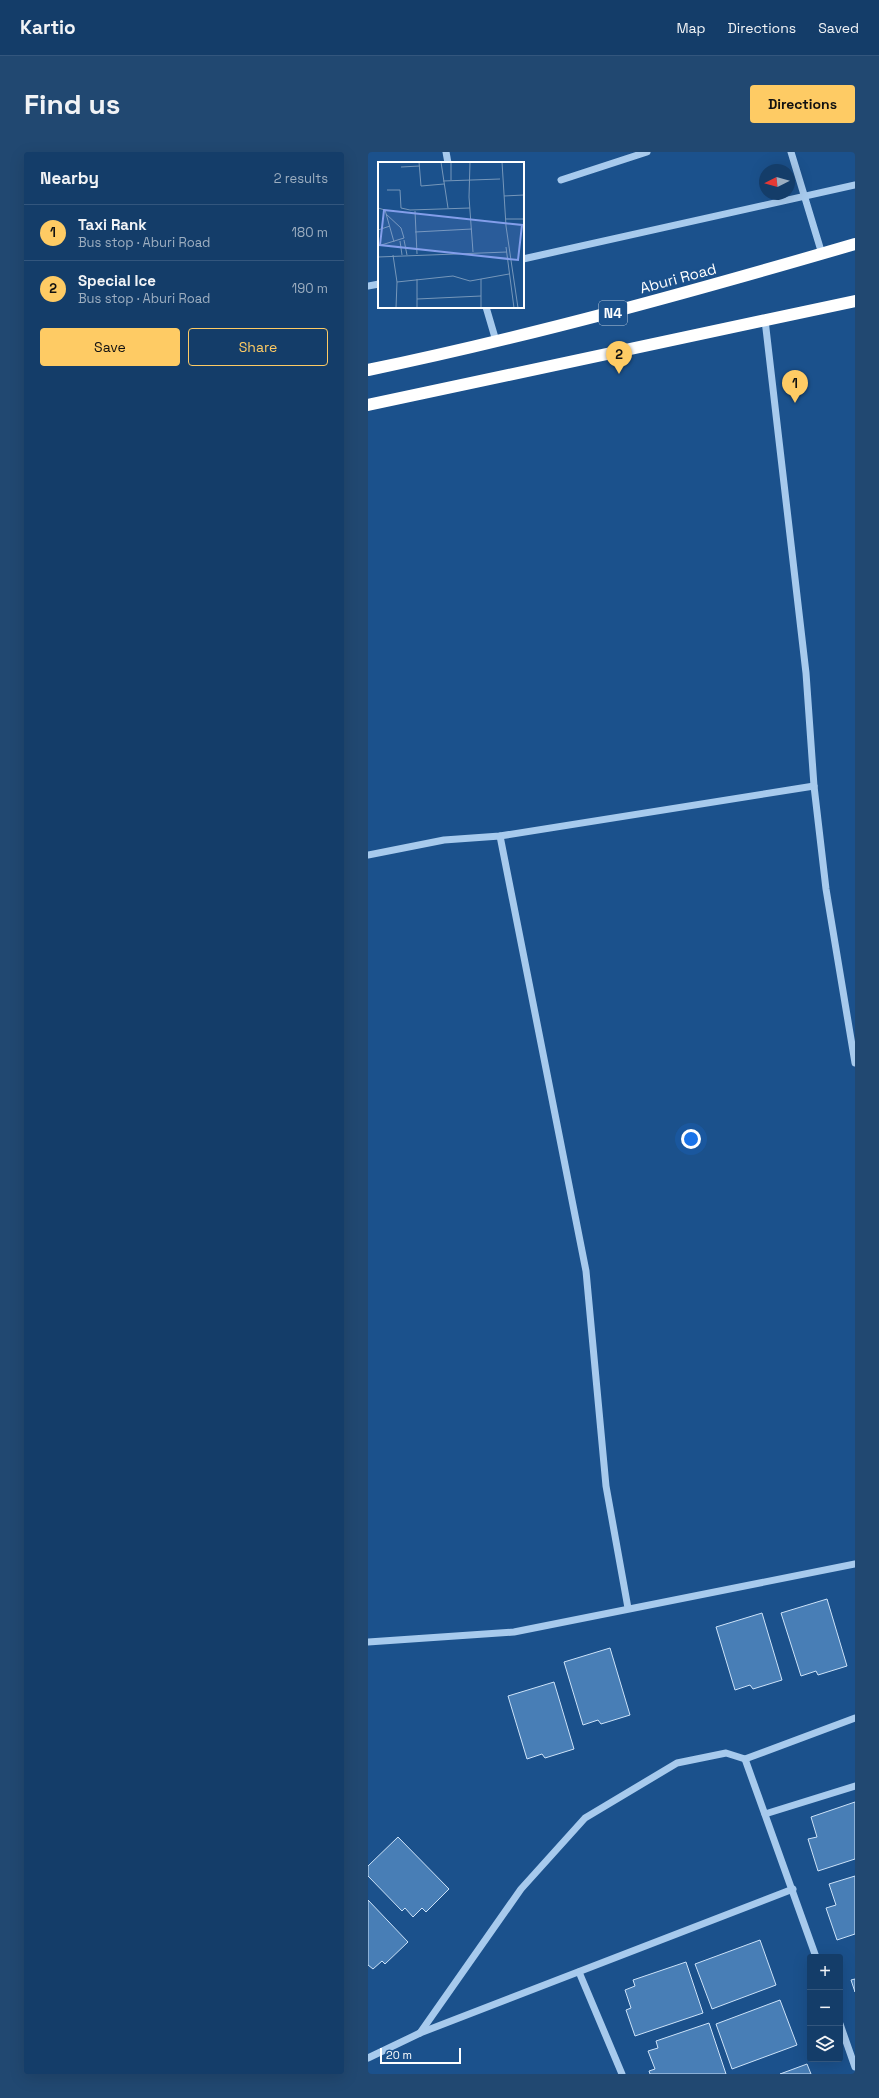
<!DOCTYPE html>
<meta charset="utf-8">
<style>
:root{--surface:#143d69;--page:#214871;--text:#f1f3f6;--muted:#9daec0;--line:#33567d;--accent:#fecb64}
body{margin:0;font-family:"Space Grotesk",sans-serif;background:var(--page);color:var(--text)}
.controls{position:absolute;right:12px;bottom:12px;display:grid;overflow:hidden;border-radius:4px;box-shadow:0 4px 16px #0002}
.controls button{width:36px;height:36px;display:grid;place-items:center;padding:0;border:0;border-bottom:1px solid var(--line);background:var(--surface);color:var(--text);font:20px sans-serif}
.compass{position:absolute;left:391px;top:12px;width:36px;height:36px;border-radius:50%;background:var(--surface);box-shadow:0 4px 16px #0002;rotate:264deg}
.scale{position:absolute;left:12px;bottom:10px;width:81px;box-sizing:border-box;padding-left:4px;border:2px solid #fff;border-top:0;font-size:11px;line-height:14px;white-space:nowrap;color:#fff;-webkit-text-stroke:3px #1b518c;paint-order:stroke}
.you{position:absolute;left:323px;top:987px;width:14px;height:14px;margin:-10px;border:3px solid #fff;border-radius:50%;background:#1a73e8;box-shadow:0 0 0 6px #1a73e833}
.badge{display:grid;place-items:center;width:26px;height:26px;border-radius:50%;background:var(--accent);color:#111;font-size:13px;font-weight:700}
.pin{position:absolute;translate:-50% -33px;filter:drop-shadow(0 1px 2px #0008)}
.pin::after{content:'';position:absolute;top:21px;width:14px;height:12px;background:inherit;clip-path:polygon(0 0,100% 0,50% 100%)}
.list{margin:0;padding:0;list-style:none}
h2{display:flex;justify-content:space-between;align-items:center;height:52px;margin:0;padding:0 16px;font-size:17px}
h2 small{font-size:13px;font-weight:400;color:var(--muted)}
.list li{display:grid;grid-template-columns:26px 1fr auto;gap:12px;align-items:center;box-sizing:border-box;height:56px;padding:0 16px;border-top:1px solid var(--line)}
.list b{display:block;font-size:15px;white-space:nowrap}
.list p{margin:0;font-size:13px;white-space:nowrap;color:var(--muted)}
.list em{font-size:13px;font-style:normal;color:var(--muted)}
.actions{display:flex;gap:8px;padding:12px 16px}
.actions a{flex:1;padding:9px 0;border:1px solid var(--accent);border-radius:4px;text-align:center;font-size:14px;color:var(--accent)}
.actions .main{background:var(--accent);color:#111}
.icon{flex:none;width:22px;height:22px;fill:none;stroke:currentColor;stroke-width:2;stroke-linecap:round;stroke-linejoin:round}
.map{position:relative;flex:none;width:487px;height:1922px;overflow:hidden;border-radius:4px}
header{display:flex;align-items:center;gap:24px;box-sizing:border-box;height:56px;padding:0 20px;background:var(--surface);border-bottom:1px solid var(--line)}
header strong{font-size:19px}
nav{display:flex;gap:22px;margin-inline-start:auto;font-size:14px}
.intro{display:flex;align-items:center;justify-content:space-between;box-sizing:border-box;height:96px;padding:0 24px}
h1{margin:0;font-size:28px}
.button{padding:10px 18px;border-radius:4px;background:var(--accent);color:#111;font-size:14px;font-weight:700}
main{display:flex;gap:24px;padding:0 24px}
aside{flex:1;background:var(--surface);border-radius:4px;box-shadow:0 4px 16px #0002}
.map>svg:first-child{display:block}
.building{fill:#487eb6;stroke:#cde3f9}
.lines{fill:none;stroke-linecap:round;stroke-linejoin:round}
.minor{stroke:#a7caed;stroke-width:7}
.highway{stroke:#fff;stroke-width:12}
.labels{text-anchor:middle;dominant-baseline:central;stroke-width:4;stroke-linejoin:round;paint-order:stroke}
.shield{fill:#1b518c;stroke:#bbcbdc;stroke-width:1}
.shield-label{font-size:14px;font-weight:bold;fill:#fff}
.street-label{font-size:15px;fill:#fff;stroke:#1b518c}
.inset-road{fill:none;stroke:#7697ba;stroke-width:1}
.view{fill:#839eea;fill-opacity:0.15;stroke:#839eea;stroke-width:2}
.inset-edge{fill:none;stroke:#fff;stroke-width:2}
</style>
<header>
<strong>Kartio</strong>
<nav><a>Map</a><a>Directions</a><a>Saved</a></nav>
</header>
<div class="intro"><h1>Find us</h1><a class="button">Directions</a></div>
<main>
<aside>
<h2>Nearby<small>2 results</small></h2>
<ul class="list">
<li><span class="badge">1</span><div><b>Taxi Rank</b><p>Bus stop · Aburi Road</p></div><em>180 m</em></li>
<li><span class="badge">2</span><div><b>Special Ice</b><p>Bus stop · Aburi Road</p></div><em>190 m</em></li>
</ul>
<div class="actions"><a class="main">Save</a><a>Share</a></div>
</aside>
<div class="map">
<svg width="487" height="1922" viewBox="0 0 487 1922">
<rect width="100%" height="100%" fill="#1b518c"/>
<g class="building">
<path d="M459,1447L479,1514L450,1523L448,1519L433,1524L413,1461Z"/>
<path d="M394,1461L414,1528L385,1537L382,1533L367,1538L348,1475Z"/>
<path d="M242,1496L262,1563L233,1572L230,1568L215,1573L196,1510Z"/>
<path d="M186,1530L206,1597L177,1606L174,1602L159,1607L140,1544Z"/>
<path d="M487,1650V1707L450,1719L440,1687L449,1685L443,1665Z"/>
<path d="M30,1685L81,1737L58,1760L54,1756L45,1765L37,1756L34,1759L0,1724V1714Z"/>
<path d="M487,1724V1782L469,1788L458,1756L468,1753L461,1732Z"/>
<path d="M0,1748L40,1790L17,1812L14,1809L5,1817L0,1813Z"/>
<path d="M392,1788L408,1833L344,1857L327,1812Z"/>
<path d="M318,1810L335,1861L267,1884L258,1858L263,1856L257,1838L267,1834L265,1828Z"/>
<path d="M487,1827V1840L483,1828Z"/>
<path d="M412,1848L429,1893L364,1917L348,1872Z"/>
<path d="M341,1871L358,1922H282L281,1919L287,1917L280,1899L290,1896L288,1889Z"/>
<path d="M439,1912L443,1922H412Z"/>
</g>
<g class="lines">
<g class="minor">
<path d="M78,0L80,11"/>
<path d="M423,0L454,102"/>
<path d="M193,28L279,0"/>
<path d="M155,107L487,33"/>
<path d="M0,134L11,132"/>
<path d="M118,155L128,189"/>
<path d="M397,168L438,521L446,634L458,737L487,911"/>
<path d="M132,684L218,1119L238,1334L260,1456"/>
<path d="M0,703L76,688L132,684L446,634"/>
<path d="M0,1490L146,1480L487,1412"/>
<path d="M377,1607L487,1566"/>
<path d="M397,1662L487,1634"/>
<path d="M211,1820L254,1922"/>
<path d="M472,1872L487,1915"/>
<path d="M52,1881L153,1737L217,1666L309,1611L358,1601L377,1607L448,1805"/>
<path d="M0,1906L52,1881L425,1737"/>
</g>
<g class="highway">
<path d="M0,218C164,184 326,139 487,92"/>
<path d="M0,253L487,149"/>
</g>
</g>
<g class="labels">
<rect class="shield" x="231" y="149" width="28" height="24" rx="3"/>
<g class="shield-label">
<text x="245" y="161">N4</text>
</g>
<g class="street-label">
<text transform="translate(310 126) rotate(-15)">Aburi Road</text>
</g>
</g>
<g transform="translate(10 10)">
<rect width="146" height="146" fill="#1b518c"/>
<path class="inset-road" d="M41,0L43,24L66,22M63,0L70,46M73,0V18M92,0L91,35L95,90M124,0L128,64L140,146M23,5L42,4M65,19L122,17M9,28H22L23,46L32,48L92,46M126,34L146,33M0,46L7,48L16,80M37,49L39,92M128,57H146M0,68L12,64M37,70L94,67M26,78L29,93M22,79L24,93M0,84L26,76L23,66L8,52M128,85L136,146M15,93L19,120L18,146M0,95L129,90M39,117V146M19,120L75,114L92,119L131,112M39,137L103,134M103,146V117"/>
<path class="view" d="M6,48L144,63L140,98L2,83Z"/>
<rect width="146" height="146" class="inset-edge"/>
</g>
</svg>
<div class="controls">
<button>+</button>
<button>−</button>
<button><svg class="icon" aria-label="layers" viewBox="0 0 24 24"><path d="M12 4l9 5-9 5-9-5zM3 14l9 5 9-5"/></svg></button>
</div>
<svg class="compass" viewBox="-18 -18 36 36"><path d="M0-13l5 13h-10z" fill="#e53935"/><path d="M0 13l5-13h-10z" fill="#9daec0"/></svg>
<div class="scale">20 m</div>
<div class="you"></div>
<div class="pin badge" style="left:427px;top:251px">1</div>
<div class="pin badge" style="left:251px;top:222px">2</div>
</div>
</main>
